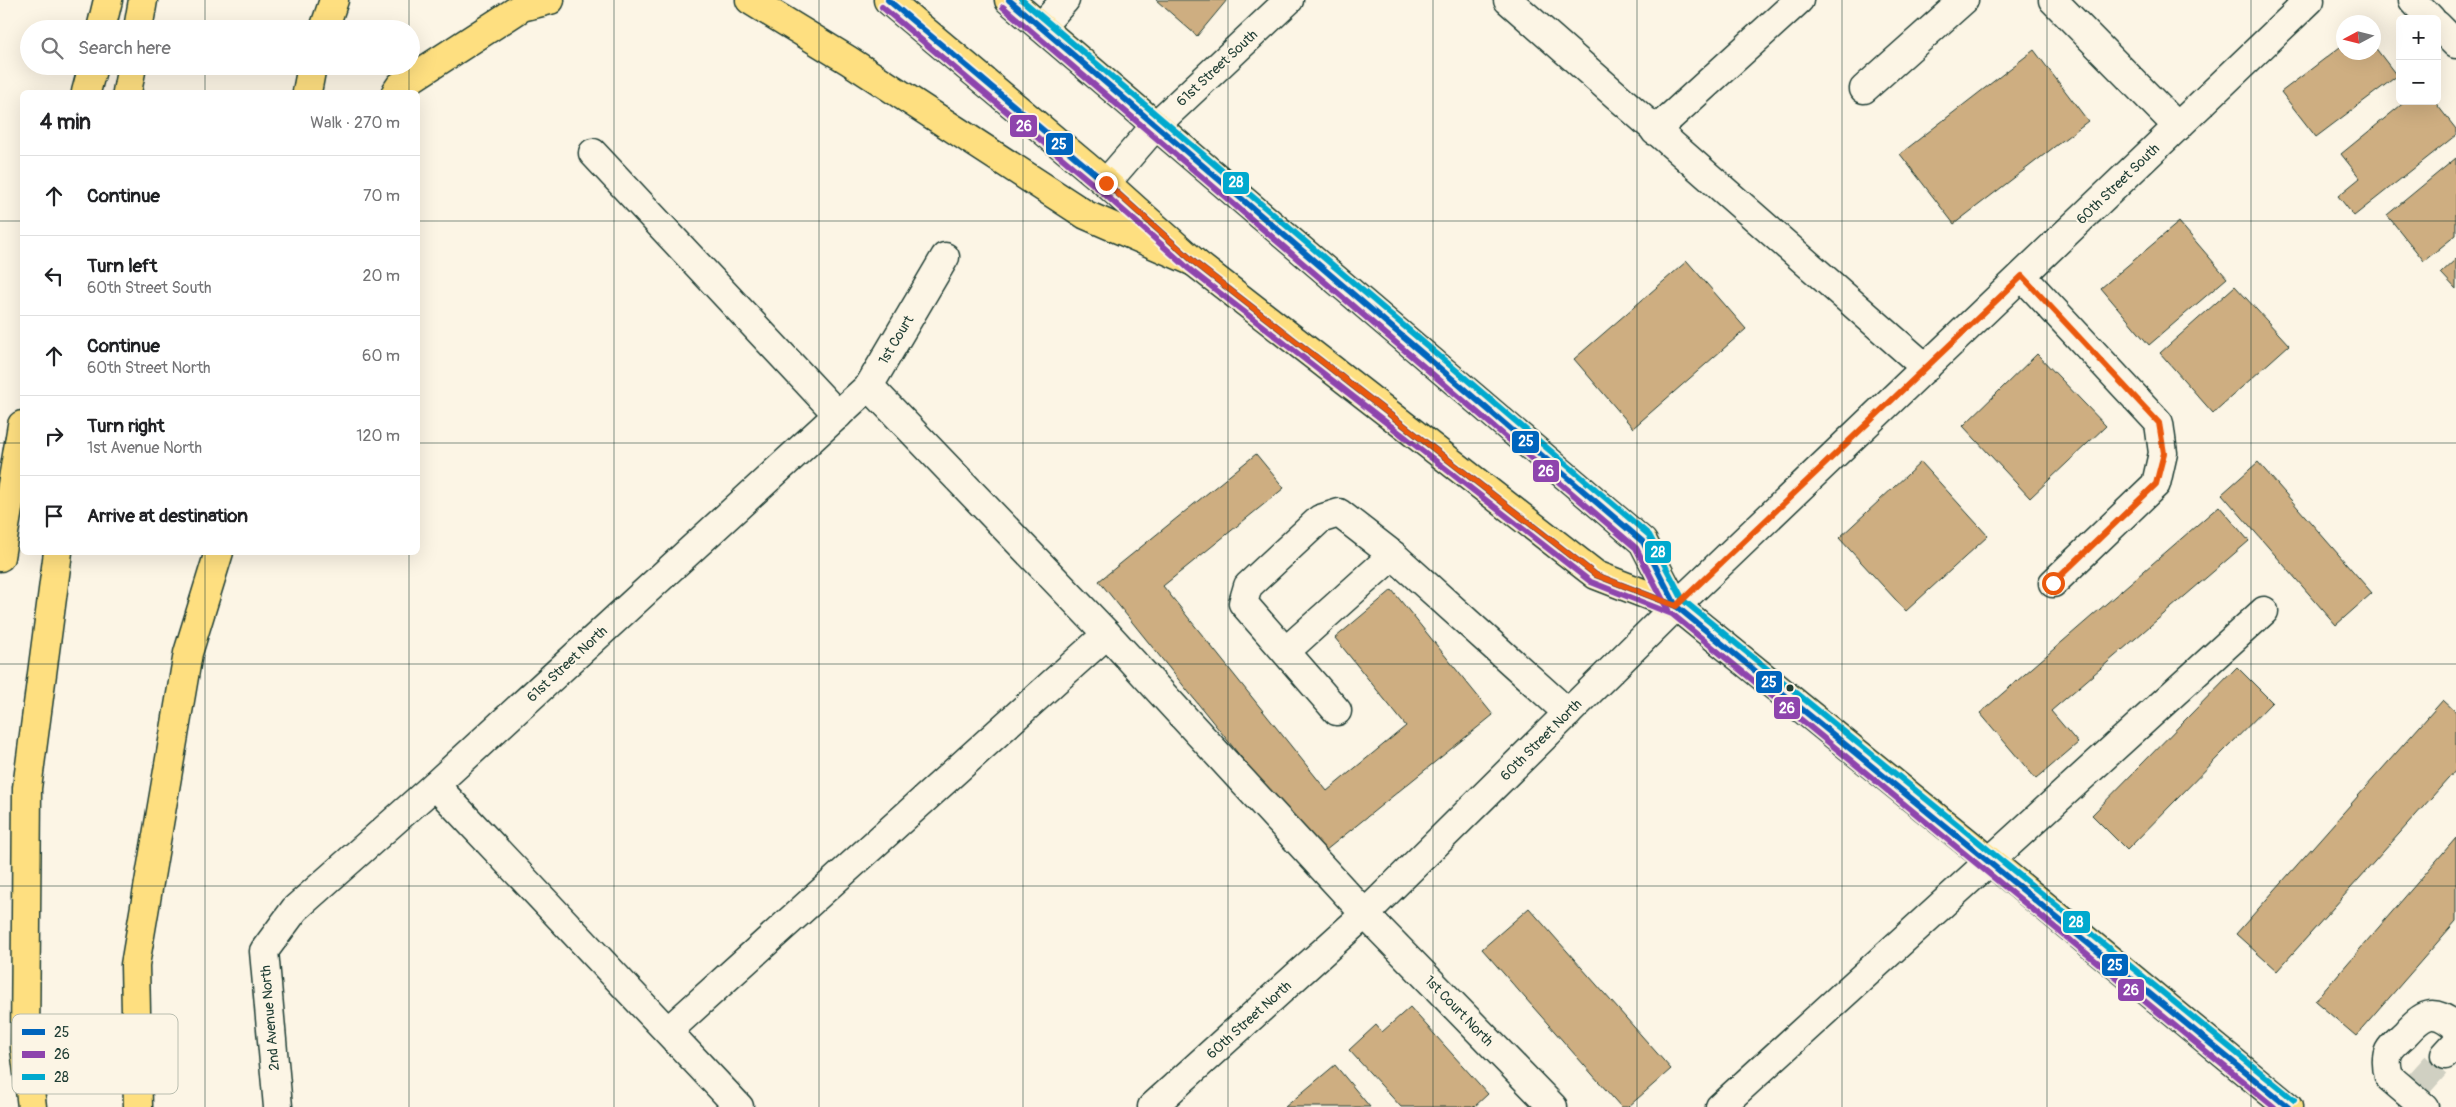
<!DOCTYPE html>
<meta charset="utf-8">
<style>
:root{--surface:#fff;--page:#f2f2f2;--text:#202124;--muted:#757577;--line:#e0e0e0}
body{margin:0;font-family:Pangolin,sans-serif;background:var(--page);color:var(--text)}
.controls{position:absolute;right:15px;top:15px;display:grid;overflow:hidden;border-radius:8px;box-shadow:0 5px 20px #0002}
.controls button{width:45px;height:45px;display:grid;place-items:center;padding:0;border:0;border-bottom:1px solid var(--line);background:var(--surface);color:var(--text);font:25px sans-serif}
.compass{position:absolute;left:2336px;top:15px;width:45px;height:45px;border-radius:50%;background:var(--surface);box-shadow:0 5px 20px #0002;rotate:263deg}
.stop{position:absolute;width:15px;height:15px;margin:-11px;border:4px solid #ea580c;border-radius:50%;background:#fff}
.stop.end{background:#ea580c;border-color:#fff;box-shadow:0 1px 5px #0008}
.list{margin:0;padding:0;list-style:none}
h2{display:flex;justify-content:space-between;align-items:center;height:65px;margin:0;padding:0 20px;font-size:21px}
h2 small{font-size:16px;font-weight:400;color:var(--muted)}
.list li{display:grid;grid-template-columns:32px 1fr auto;gap:15px;align-items:center;box-sizing:border-box;height:80px;padding:0 20px;border-top:1px solid var(--line)}
.list b{display:block;font-size:19px;white-space:nowrap}
.list p{margin:0;font-size:16px;white-space:nowrap;color:var(--muted)}
.list em{font-size:16px;font-style:normal;color:var(--muted)}
.icon{flex:none;width:28px;height:28px;fill:none;stroke:currentColor;stroke-width:2;stroke-linecap:round;stroke-linejoin:round}
.map{position:relative;flex:none;width:2456px;height:1107px;overflow:hidden}
.search{position:absolute;background:var(--surface);box-shadow:0 5px 20px #0002;left:20px;top:20px;width:400px;height:55px;display:flex;align-items:center;gap:12px;box-sizing:border-box;padding:0 18px;border-radius:28px;color:var(--muted);font-size:19px}
.panel{position:absolute;background:var(--surface);box-shadow:0 5px 20px #0002;left:20px;top:90px;width:400px;height:465px;border-radius:8px}
.map>svg:first-child{display:block}
.building{fill:#ceae81;stroke:#1f3d34}
.lines{fill:none;stroke-linecap:round;stroke-linejoin:round}
.minor-tunnel{stroke:#d0d0c2;stroke-width:28;stroke-dasharray:28 14;stroke-linecap:butt}
.minor-casing{stroke:#1f3d34;stroke-width:31}
.major-casing{stroke:#1f3d34;stroke-width:31}
.highway-casing{stroke:#1f3d34;stroke-width:31}
.minor{stroke:#fcf5e5;stroke-width:28}
.major{stroke:#fedf80;stroke-width:28}
.highway{stroke:#fedf80;stroke-width:28}
.bus-1-casing{stroke:#fcf5e5;stroke-width:10}
.bus-2-casing{stroke:#fcf5e5;stroke-width:10}
.bus-3-casing{stroke:#fcf5e5;stroke-width:10}
.bus-1{stroke:#0065bd;stroke-width:6}
.bus-2{stroke:#8e44ad;stroke-width:6}
.bus-3{stroke:#00a9ce;stroke-width:6}
.route{stroke:#ea580c;stroke-width:6}
.grid{fill:none;stroke:#1f3d34;stroke-width:1;stroke-opacity:0.55}
.bus-dot{fill:#1f3d34;stroke:#fcf5e5;stroke-width:2}
.labels{text-anchor:middle;dominant-baseline:central;stroke-width:4;stroke-linejoin:round;paint-order:stroke}
.street-label{font-size:14px;fill:#1f3d34;stroke:#fcf5e5}
.key{fill:#fcf5e5;stroke:#babeb0;stroke-width:1}
.key-label{font-size:14px;fill:#1f3d34}
.line-badge{stroke:#fcf5e5;stroke-width:2}
.badge-label{font-size:14px;text-anchor:middle;font-weight:bold;fill:#fff}
</style>
<div class="map">
<svg width="2456" height="1107" viewBox="0 0 2456 1107">
<rect width="100%" height="100%" fill="#fcf5e5"/>
<filter id="ink" filterUnits="userSpaceOnUse"><feTurbulence type="fractalNoise" baseFrequency=".02" numOctaves="2"/><feDisplacementMap in="SourceGraphic" scale="10" xChannelSelector="R" yChannelSelector="G"/><feConvolveMatrix kernelMatrix="1 2 1 2 8 2 1 2 1" color-interpolation-filters="sRGB"/></filter>
<g filter="url(#ink)">
<g class="building">
<path d="M1156,0H1227L1197,36Z"/>
<path d="M2344,44V52H2374V46L2397,76L2316,137L2281,92Z"/>
<path d="M2034,50L2088,121L1954,224L1900,154Z"/>
<path d="M2406,101H2434L2456,129V135L2354,216L2338,196L2360,178L2341,154Z"/>
<path d="M2456,158V235L2424,261L2387,215Z"/>
<path d="M2179,222L2227,278L2149,345L2101,288Z"/>
<path d="M2456,259V289L2441,273Z"/>
<path d="M1687,261L1746,329L1633,428L1574,359Z"/>
<path d="M2235,286L2289,345L2213,413L2160,353Z"/>
<path d="M2037,354L2106,426L2030,498L1963,426Z"/>
<path d="M1256,454L1284,488L1163,586L1327,791L1406,726L1335,638L1392,590L1493,715L1320,855L1099,581Z"/>
<path d="M1921,462L1988,536L1906,611L1839,538Z"/>
<path d="M2258,462L2372,593L2336,625L2222,494Z"/>
<path d="M2219,506L2249,541L2051,711L2078,743L2036,779L1980,713Z"/>
<path d="M2237,667L2272,702L2127,850L2092,815Z"/>
<path d="M2443,700L2456,712V770L2277,971L2236,934Z"/>
<path d="M2456,838V921L2356,1036L2315,1001Z"/>
<path d="M1529,908L1671,1069L1628,1107H1621L1482,949Z"/>
<path d="M1410,1007L1488,1094L1474,1107H1401L1349,1050L1376,1025L1382,1032Z"/>
<path d="M1335,1065L1370,1107H1285Z"/>
</g>
<g class="lines">
<path class="minor-tunnel" d="M2417,1086L2445,1055"/>
<g class="minor-casing">
<g id="minor">
<path d="M1508,0L1926,368"/>
<path d="M2053,0L2178,127"/>
<path d="M2413,0L2431,19"/>
<path d="M2437,25L2456,44"/>
<path d="M1041,27L1065,0"/>
<path d="M1864,89L1964,0"/>
<path d="M1655,131L1799,0"/>
<path d="M593,153L838,415"/>
<path d="M1106,183L1156,125L1289,0"/>
<path d="M2022,276L2159,423L2163,453L2156,484L2053,583"/>
<path d="M869,386L1107,634L1365,914L1553,1107"/>
<path d="M1286,651L1393,555"/>
<path d="M1337,711L1243,603L1248,586L1320,519L1339,513L1393,555L1568,713"/>
<path d="M435,785L739,1107"/>
<path d="M668,1031L1107,634"/>
<path d="M2445,1055L2456,1043"/>
<path d="M278,1107L264,951L295,909L435,785L869,386L945,257"/>
<path d="M1152,1107L1365,914L1676,606L2310,0"/>
<path d="M1720,1107L2264,611"/>
<path d="M2424,1107L2389,1077C2387,1069 2385,1059 2389,1051C2392,1045 2400,1039 2405,1034C2423,1014 2433,1007 2456,1027"/>
</g>
</g>
<g class="major-casing">
<g id="major">
<path d="M888,0L1106,183L1194,262L1596,575L1676,606L1990,861L2288,1107"/>
<path d="M1009,0L1643,542L1676,606"/>
</g>
</g>
<g class="highway-casing">
<g id="highway">
<path d="M750,0L848,60L1086,215L1194,262"/>
<path d="M101,29L108,0"/>
<path d="M138,29L143,0"/>
<path d="M324,29L334,0"/>
<path d="M86,92L93,66"/>
<path d="M127,92L132,66"/>
<path d="M307,92L312,66"/>
<path d="M396,92L400,86L522,7L550,0"/>
<path d="M0,557L22,425"/>
<path d="M32,1107L25,1048L27,788L58,552"/>
<path d="M138,1107L135,965L188,653L219,552"/>
</g>
</g>
<use href="#minor" class="minor"/>
<use href="#major" class="major"/>
<use href="#highway" class="highway"/>
<g class="bus-1-casing">
<g id="bus-1">
<path d="M888,0L1106,183L1194,262L1596,575L1676,606L2288,1107"/>
<path d="M1009,0L1643,542L1676,606"/>
</g>
</g>
<g class="bus-2-casing">
<g id="bus-2">
<path d="M882,7L1100,190L1189,269L1591,582L1672,614L2274,1107"/>
<path d="M1003,7L1636,548L1668,610"/>
</g>
</g>
<g class="bus-3-casing">
<path id="bus-3" d="M1022,0L1649,535L1683,600L2294,1100"/>
</g>
<use href="#bus-1" class="bus-1"/>
<use href="#bus-2" class="bus-2"/>
<use href="#bus-3" class="bus-3"/>
</g>
</g>
<g class="lines" filter="url(#ink)">
<path class="route" d="M1106,183L1194,262L1596,575L1676,606L2022,276L2159,423L2164,453L2156,484L2053,583"/>
</g>
<path class="grid" d="M205,0V29M409,0V29M614,0V1107M819,0V1107M1023,0V1107M1228,0V1107M1433,0V1107M1637,0V1107M1842,0V1107M2047,0V1107M2251,0V1107M205,66V92M409,66V92M0,221H22M418,221H2456M0,443H22M418,443H2456M205,552V1107M409,552V1107M0,664H2456M0,886H2456"/>
<circle class="bus-dot" cx="1790" cy="688" r="4.5"/>
<g class="labels">
<g class="street-label">
<text transform="translate(1217 68) rotate(-43)">61st Street South</text>
<text transform="translate(2118 184) rotate(-44)">60th Street South</text>
<text transform="translate(896 340) rotate(-59)">1st Court</text>
<text transform="translate(567 664) rotate(-43)">61st Street North</text>
<text transform="translate(1541 740) rotate(-45)">60th Street North</text>
<text transform="translate(1459 1011) rotate(46)">1st Court North</text>
<text transform="translate(270 1018) rotate(-95)">2nd Avenue North</text>
<text transform="translate(1249 1020) rotate(-42)">60th Street North</text>
</g>
</g>
<rect x="12" y="1014" width="166" height="80" rx="8" class="key"/>
<rect x="22" y="1029" width="23" height="6" fill="#0065bd"/>
<rect x="22" y="1051" width="23" height="7" fill="#8e44ad"/>
<rect x="22" y="1074" width="23" height="6" fill="#00a9ce"/>
<g class="key-label">
<text x="54" y="1037">25</text>
<text x="54" y="1059">26</text>
<text x="54" y="1082">28</text>
</g>
<g class="line-badge">
<rect x="1009" y="114" width="29" height="24" rx="5" fill="#8e44ad"/>
<rect x="1045" y="132" width="29" height="24" rx="5" fill="#0065bd"/>
<rect x="1222" y="171" width="28" height="24" rx="5" fill="#00a9ce"/>
<rect x="1511" y="430" width="29" height="24" rx="5" fill="#0065bd"/>
<rect x="1532" y="459" width="28" height="24" rx="5" fill="#8e44ad"/>
<rect x="1644" y="540" width="28" height="24" rx="5" fill="#00a9ce"/>
<rect x="1755" y="670" width="28" height="24" rx="5" fill="#0065bd"/>
<rect x="1773" y="696" width="28" height="24" rx="5" fill="#8e44ad"/>
<rect x="2062" y="910" width="29" height="24" rx="5" fill="#00a9ce"/>
<rect x="2101" y="953" width="28" height="24" rx="5" fill="#0065bd"/>
<rect x="2117" y="978" width="28" height="24" rx="5" fill="#8e44ad"/>
</g>
<g class="badge-label">
<text x="1024" y="131">26</text>
<text x="1059" y="149">25</text>
<text x="1236" y="187">28</text>
<text x="1526" y="446">25</text>
<text x="1546" y="476">26</text>
<text x="1658" y="557">28</text>
<text x="1769" y="687">25</text>
<text x="1787" y="713">26</text>
<text x="2076" y="927">28</text>
<text x="2115" y="970">25</text>
<text x="2131" y="995">26</text>
</g>
</svg>
<div class="controls">
<button>+</button>
<button>−</button>
</div>
<svg class="compass" viewBox="-18 -18 36 36"><path d="M0-13l5 13h-10z" fill="#e53935"/><path d="M0 13l5-13h-10z" fill="#757577"/></svg>
<div class="stop" style="left:2053px;top:583px"></div>
<div class="stop end" style="left:1106px;top:183px"></div>
<div class="search"><svg class="icon" aria-label="search" viewBox="0 0 24 24"><circle cx="10" cy="10" r="6"/><path d="M15 15l6 6"/></svg>Search here</div>
<section class="panel">
<h2>4 min<small>Walk · 270 m</small></h2>
<ul class="list">
<li><svg class="icon" aria-label="ahead" viewBox="0 0 24 24"><path d="M12 20V5M6 11l6-6 6 6"/></svg><div><b>Continue</b></div><em>70 m</em></li>
<li><svg class="icon" aria-label="left" viewBox="0 0 24 24"><path d="M17 20v-9H6M10 6l-5 5 5 5"/></svg><div><b>Turn left</b><p>60th Street South</p></div><em>20 m</em></li>
<li><svg class="icon" aria-label="ahead" viewBox="0 0 24 24"><path d="M12 20V5M6 11l6-6 6 6"/></svg><div><b>Continue</b><p>60th Street North</p></div><em>60 m</em></li>
<li><svg class="icon" aria-label="right" viewBox="0 0 24 24"><path d="M7 20v-9h11M14 6l5 5-5 5"/></svg><div><b>Turn right</b><p>1st Avenue North</p></div><em>120 m</em></li>
<li><svg class="icon" aria-label="arrive" viewBox="0 0 24 24"><path d="M6 21V4h12l-3 4 3 4H6"/></svg><div><b>Arrive at destination</b></div></li>
</ul>
</section>
</div>
